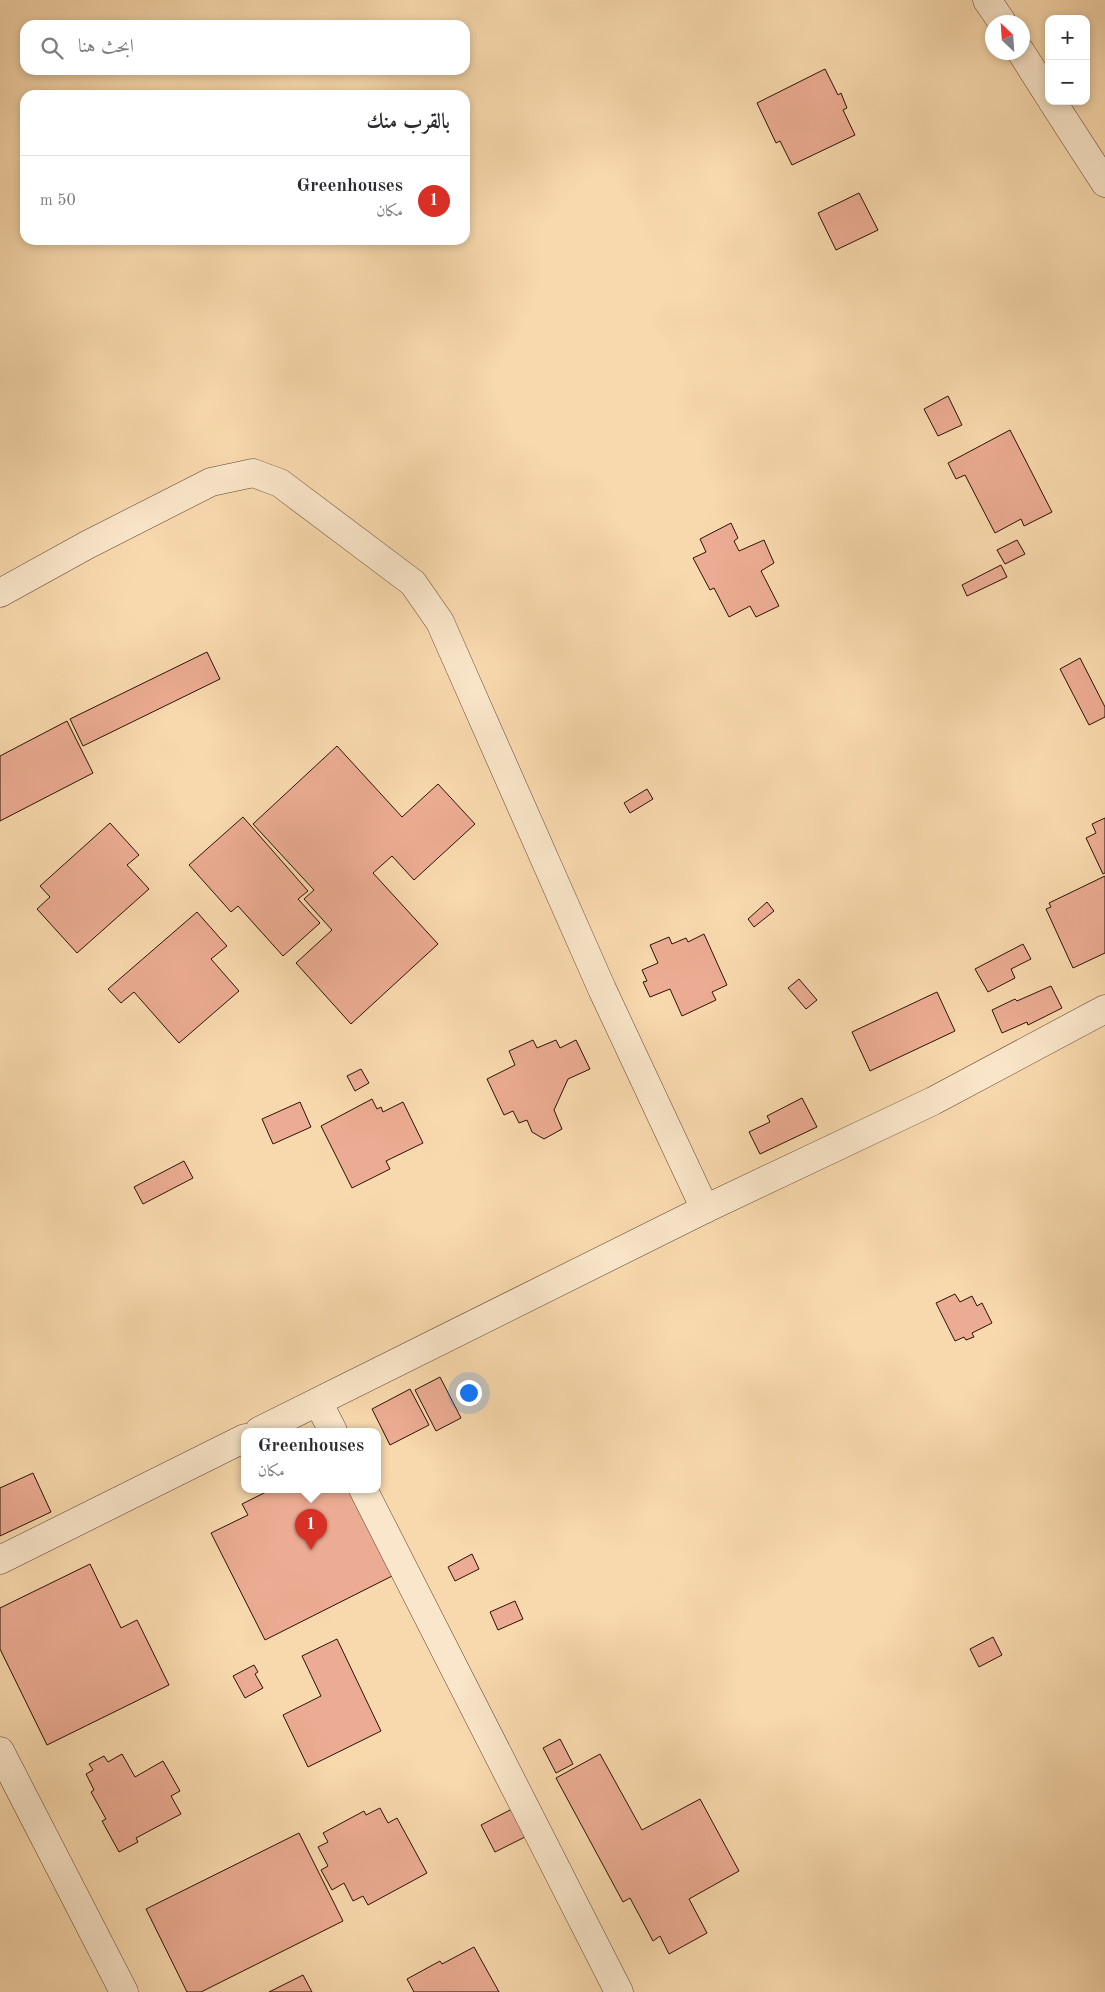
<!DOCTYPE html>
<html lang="ar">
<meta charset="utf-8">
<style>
:root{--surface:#fff;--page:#f2f2f3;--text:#2b2b33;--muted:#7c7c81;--line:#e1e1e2;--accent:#d93025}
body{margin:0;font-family:"Old Standard TT",Amiri,serif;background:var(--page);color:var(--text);direction:rtl}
.controls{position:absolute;right:15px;top:15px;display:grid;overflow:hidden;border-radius:10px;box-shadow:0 2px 8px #0003}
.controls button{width:45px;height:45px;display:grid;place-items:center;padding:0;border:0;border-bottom:1px solid var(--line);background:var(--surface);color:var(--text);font:25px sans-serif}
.compass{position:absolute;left:985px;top:15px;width:45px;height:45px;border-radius:50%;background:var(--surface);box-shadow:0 2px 8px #0003;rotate:335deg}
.you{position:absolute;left:468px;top:1392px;width:18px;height:18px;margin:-12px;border:4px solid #fff;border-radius:50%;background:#1a73e8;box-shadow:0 0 0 8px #1a73e833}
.badge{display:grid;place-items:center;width:32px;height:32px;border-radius:50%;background:var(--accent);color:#fff;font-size:16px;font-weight:700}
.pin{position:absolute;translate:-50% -41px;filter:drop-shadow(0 1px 2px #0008)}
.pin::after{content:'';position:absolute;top:26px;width:18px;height:15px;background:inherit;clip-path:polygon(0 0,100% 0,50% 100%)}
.popup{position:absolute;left:241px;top:1428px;width:140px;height:65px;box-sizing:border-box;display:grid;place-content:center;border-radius:10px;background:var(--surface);filter:drop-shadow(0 1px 4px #0005);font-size:16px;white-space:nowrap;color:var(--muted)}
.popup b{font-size:19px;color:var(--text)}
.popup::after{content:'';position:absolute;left:50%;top:100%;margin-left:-10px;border:10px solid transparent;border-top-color:var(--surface)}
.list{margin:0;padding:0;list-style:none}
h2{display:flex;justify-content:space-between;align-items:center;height:65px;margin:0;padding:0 20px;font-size:21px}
h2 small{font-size:16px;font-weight:400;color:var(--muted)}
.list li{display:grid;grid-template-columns:32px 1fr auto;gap:15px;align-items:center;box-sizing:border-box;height:90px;padding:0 20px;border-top:1px solid var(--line)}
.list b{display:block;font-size:19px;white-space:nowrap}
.list p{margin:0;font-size:16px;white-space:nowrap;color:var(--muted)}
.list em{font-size:16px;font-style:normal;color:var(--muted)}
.icon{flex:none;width:28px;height:28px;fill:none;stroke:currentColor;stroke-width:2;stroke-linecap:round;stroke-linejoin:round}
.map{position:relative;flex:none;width:1105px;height:1992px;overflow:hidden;direction:ltr}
.search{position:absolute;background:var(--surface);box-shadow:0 2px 8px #0003;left:20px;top:20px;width:450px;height:55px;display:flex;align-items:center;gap:12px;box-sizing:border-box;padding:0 18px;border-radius:15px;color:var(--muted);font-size:19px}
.panel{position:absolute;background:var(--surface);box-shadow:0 2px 8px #0003;left:20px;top:90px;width:450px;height:155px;border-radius:15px;direction:rtl}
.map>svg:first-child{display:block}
.building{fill:#ecac93;stroke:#2a1107}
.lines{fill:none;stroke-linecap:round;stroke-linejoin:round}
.minor-casing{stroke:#5e4330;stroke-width:29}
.minor{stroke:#fae6ca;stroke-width:28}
</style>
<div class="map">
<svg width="1105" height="1992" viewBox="0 0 1105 1992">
<rect width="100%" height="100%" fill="#f8d9ad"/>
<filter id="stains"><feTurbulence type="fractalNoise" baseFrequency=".004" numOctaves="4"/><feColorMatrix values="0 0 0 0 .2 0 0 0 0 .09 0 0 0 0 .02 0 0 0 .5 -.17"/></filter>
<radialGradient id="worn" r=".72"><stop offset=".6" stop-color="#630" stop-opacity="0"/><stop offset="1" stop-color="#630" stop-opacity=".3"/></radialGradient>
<g class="building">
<path d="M825,69L838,95L841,93L847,108L843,110L855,135L792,165L780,141L776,143L757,103Z"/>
<path d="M859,193L878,230L836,250L818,213Z"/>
<path d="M948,396L962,425L938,436L924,409Z"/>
<path d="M1010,430L1052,512L1024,526L1021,519L995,533L965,475L956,479L948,463Z"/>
<path d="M731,523L738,538L734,541L739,551L764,540L774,563L761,571L779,606L756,617L750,606L729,617L714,588L710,590L693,558L706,552L700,539Z"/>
<path d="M1017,540L1025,554L1005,564L997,550Z"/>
<path d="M1001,565L1007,577L967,596L962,585Z"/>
<path d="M207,652L220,679L83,746L70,719Z"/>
<path d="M1080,658L1105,707V717L1089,725L1060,669Z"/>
<path d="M67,721L93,773L0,821V756Z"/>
<path d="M337,746L402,817L438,784L475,824L414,880L392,856L373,873L438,944L351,1024L296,963L332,930L304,899L314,890L253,824Z"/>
<path d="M647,789L653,799L630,813L624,803Z"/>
<path d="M243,817L308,891L298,899L320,923L283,956L238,906L231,912L189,865Z"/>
<path d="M1105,818V873L1103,874L1086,838L1096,833L1092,824Z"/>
<path d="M110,823L139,855L127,865L149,889L77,953L37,909L50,897L40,886Z"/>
<path d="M1105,876V953L1073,968L1046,909L1051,907L1049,903Z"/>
<path d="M767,902L774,911L754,927L748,919Z"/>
<path d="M197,912L227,946L211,959L239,991L179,1043L134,992L121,1003L108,989Z"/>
<path d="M704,934L727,985L712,992L716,1000L682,1016L670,989L650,997L643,982L647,981L642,970L658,963L650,945L669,937L672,944L686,938L688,942Z"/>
<path d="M1023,944L1031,959L1011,969L1015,978L988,992L975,969Z"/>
<path d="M799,979L817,1000L806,1009L788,988Z"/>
<path d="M1051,986L1062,1008L1028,1025L1027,1022L1002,1033L992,1010L1015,999L1017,1001Z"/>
<path d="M937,992L955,1031L870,1071L852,1032Z"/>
<path d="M533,1040L537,1048L556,1040L560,1048L576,1040L590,1069L568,1079L554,1110L562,1129L544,1139L532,1132L527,1120L519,1123L513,1111L504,1115L487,1079L515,1065L509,1051Z"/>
<path d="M361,1069L369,1083L355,1091L347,1076Z"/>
<path d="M802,1098L817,1127L760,1154L749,1132L770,1122L767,1116Z"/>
<path d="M372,1099L377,1109L381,1107L383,1112L403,1102L423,1143L386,1161L390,1169L352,1188L321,1126Z"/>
<path d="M300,1102L311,1127L273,1144L262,1119Z"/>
<path d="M184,1161L193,1178L143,1204L134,1187Z"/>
<path d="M955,1294L960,1302L972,1296L977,1306L982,1303L992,1323L972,1333L974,1337L966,1340L964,1337L955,1341L936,1303Z"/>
<path d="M440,1377L461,1418L436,1431L415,1390Z"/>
<path d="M410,1389L429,1425L390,1445L372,1409Z"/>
<path d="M33,1473L51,1512L0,1536V1488Z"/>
<path d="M272,1489H371L410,1567L265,1640L211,1533L248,1515L242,1504Z"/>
<path d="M472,1554L479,1569L455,1581L448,1567Z"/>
<path d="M90,1564L121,1628L137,1620L169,1685L47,1745L0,1649V1608Z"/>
<path d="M515,1601L523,1619L498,1630L490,1612Z"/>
<path d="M993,1637L1002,1655L979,1667L970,1649Z"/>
<path d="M337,1639L381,1731L308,1767L283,1715L321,1696L302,1656Z"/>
<path d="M254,1665L258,1672L255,1674L263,1688L245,1698L233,1676Z"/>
<path d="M560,1739L573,1764L556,1773L543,1748Z"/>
<path d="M122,1754L135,1777L163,1761L180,1791L171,1796L181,1814L136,1838L138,1842L119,1852L102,1821L106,1819L91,1792L94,1790L86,1774L93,1770L89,1764L104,1756L108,1762Z"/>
<path d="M600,1754L642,1830L700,1799L739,1871L689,1899L707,1933L669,1954L660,1936L653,1941L630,1898L623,1902L556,1778Z"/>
<path d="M380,1808L388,1823L397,1818L427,1873L368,1905L363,1896L353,1901L344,1883L332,1890L321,1870L328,1866L318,1847L328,1842L323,1833L364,1811L366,1815Z"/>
<path d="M512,1809L525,1837L495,1852L481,1825Z"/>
<path d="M299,1833L343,1921L201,1992H187L146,1909Z"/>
<path d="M474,1947L499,1992H414L407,1979L440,1961L442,1964Z"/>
<path d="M303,1975L312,1992H269Z"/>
</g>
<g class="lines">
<g class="minor-casing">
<g id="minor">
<path d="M987,0L1002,22"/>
<path d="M1021,52L1049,96"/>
<path d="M1052,101L1105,183"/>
<path d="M0,593L87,545L211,482L253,473L280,483L413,583L440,622L602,989L705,1209"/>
<path d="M318,1402L333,1431"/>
<path d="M259,1431L705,1209L933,1101L1105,1009"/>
<path d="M363,1489L619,1992"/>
<path d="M0,1560L245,1438"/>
<path d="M0,1751L124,1992"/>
</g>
</g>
<use href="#minor" class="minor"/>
</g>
<rect width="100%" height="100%" filter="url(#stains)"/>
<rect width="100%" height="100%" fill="url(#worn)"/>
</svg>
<div class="controls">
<button>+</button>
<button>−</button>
</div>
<svg class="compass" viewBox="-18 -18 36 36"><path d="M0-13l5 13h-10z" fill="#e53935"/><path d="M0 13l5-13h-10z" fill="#7c7c81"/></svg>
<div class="you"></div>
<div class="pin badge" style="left:311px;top:1550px">1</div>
<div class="popup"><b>Greenhouses</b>مكان</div>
<div class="search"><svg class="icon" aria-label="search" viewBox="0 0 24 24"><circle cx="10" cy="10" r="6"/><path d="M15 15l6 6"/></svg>ابحث هنا</div>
<section class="panel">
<h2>بالقرب منك<small></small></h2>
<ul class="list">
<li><span class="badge">1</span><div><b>Greenhouses</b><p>مكان</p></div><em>50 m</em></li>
</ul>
</section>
</div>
